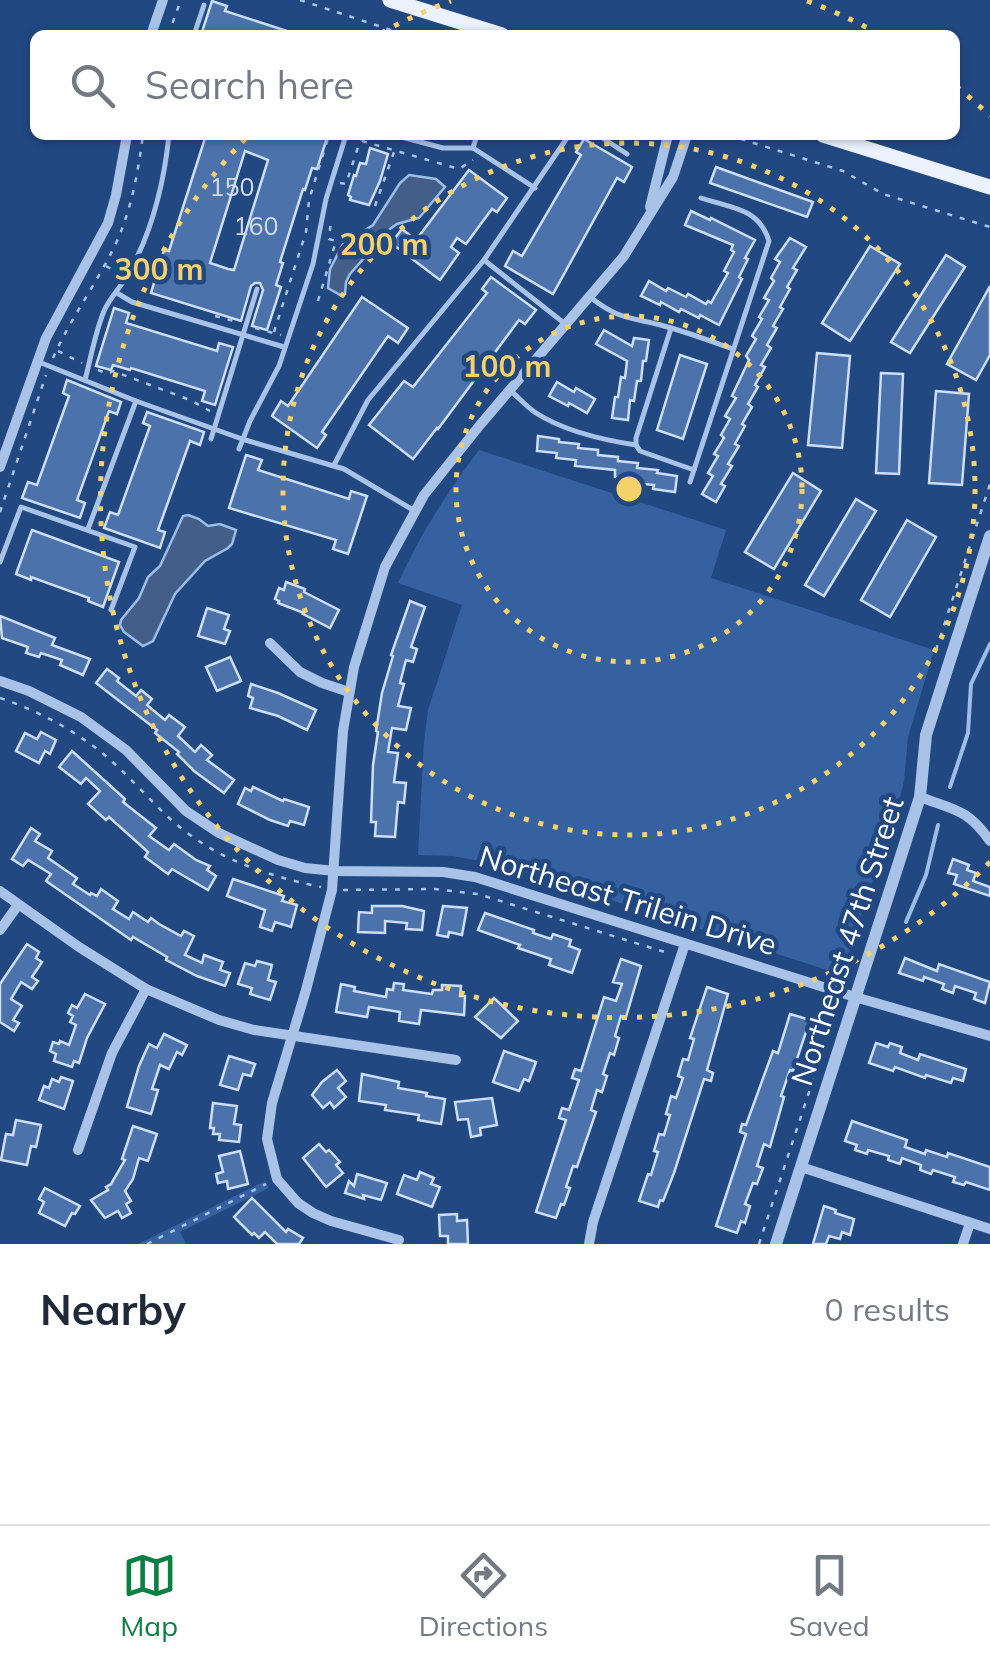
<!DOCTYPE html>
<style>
:root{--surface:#fff;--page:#f2f2f3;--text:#1f2937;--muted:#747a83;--line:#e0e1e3;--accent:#0b8043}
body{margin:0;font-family:Mulish,sans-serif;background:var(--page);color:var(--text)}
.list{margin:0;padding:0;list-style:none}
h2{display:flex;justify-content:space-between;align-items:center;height:130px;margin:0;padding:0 40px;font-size:42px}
h2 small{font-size:32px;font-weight:400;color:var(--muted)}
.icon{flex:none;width:55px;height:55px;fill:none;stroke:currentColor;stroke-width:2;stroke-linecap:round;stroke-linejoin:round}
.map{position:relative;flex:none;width:990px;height:1244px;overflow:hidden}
.search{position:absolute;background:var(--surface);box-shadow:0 2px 8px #0004;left:30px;right:30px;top:30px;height:110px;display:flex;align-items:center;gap:25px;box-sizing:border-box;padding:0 35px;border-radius:15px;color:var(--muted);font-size:38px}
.sheet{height:280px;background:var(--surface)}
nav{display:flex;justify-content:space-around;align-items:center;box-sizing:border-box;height:140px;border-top:2px solid var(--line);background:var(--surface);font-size:28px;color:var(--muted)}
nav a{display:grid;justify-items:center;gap:5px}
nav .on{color:var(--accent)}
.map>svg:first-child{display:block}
.green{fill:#3661a0}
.water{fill:#435f89;stroke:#9dbde9;stroke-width:2.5}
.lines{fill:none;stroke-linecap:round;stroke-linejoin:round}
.stream{stroke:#9dbde9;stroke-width:4}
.building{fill:#4b72ab;stroke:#cddef6;stroke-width:2.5;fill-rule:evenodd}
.path{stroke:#a9c3e8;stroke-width:2.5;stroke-dasharray:5 8;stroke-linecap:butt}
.service{stroke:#a9c3e8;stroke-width:5}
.minor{stroke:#a9c3e8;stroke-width:10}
.tertiary{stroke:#a9c3e8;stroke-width:12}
.primary{stroke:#ebf2fd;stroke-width:15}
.ring{fill:none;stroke:#f4d16b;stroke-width:5;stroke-dasharray:5 10}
.labels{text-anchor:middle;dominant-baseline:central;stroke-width:9;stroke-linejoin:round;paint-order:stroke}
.number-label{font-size:25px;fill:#d2dcea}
.street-label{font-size:30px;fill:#fff;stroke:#224882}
.centre{fill:#f4d16b;stroke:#224882;stroke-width:5}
.ring-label{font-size:30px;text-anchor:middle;font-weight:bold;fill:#f4d16b;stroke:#224882;stroke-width:9;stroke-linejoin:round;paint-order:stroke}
</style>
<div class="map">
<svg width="990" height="1244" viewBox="0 0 990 1244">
<rect width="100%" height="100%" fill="#224882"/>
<g class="green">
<path d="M479,450L726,530L711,578L934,650L908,737L904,781L900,797L846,962L841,969L830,971L506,866L453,856L418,855L424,742L428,710L462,605L398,583C420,535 447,492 479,450Z"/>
<path d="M265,1181L269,1188L180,1232L186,1244H138Z"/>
</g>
<g class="water">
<path d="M409,175L436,179L445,187L419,218L397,224L390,229L350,274L346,282L345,294L342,296L328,288L330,269L343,244L373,225L400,183Z"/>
<path d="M188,515L199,519L208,526L220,524L236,530L232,544L228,548L205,561L175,594L153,641L143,646L124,632L120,625L121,620L139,598L148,577L160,566L183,516Z"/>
</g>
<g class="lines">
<g class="stream">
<path d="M950,787L968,733L971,684L990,644"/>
<path d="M906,922L926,875L938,825"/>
</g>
</g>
<g class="building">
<path d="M212,1L227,6L225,11L293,33V35H201Z"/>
<path d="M206,135H328L317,169L312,168L305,190L303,189L280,262L283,263L276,285L281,287L267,330L252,326L263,290L260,283H255L251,286L241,321L151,293L164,250L169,251ZM245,151L268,160L234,270L228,269L210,263Z"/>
<path d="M584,139L632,167L624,182L617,178L553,294L505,266L513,251L522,256L581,155L576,152Z"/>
<path d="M370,148L388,154L380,181L369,205L350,200L351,197L348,195L354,175L356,176L360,163L366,164Z"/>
<path d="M716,167L813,202L807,217L710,183Z"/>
<path d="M469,170L507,198L497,212L492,209L466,244L457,238L451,247L459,253L440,280L391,243L402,229L416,240Z"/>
<path d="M691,211L710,220L711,218L755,240L745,258L748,259L739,277L742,279L719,325L700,315L699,318L681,309L679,312L661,302L660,305L641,296L649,281L666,291L668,288L686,297L688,294L706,304L708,301L711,303L728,273L724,271L734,252L731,250L733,245L685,225Z"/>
<path d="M790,238L806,247L793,268L797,270L787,287L790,289L780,307L783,309L773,326L777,328L767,345L771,348L761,365L765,367L755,385L758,387L748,404L752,407L742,424L745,426L735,444L739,446L728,464L732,466L721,484L725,486L716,502L702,494L713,476L708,473L718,456L714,454L724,438L721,435L730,419L725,416L736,398L732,396L749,360L746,356L756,339L752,336L762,319L759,317L769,300L764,298L774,281L771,278L780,262L775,259Z"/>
<path d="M870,246L900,264L850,341L822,323Z"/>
<path d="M946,255L965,267L910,353L891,342Z"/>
<path d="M491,277L536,310L525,324L519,320L438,429L437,428L413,459L369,425L404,381L413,387L487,293L482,289Z"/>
<path d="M990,286V355L976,380L947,364Z"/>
<path d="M362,297L408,328L398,343L388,336L322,432L326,435L317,448L272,416L281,401L288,406Z"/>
<path d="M114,308L129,313L126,323L217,351L219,343L233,347L215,405L202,401L205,391L131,368L130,370L113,365L111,370L96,366Z"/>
<path d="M604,330L632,346L634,338L649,340L646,361H643L641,381H637L634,401L630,400L628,420L612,418L615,397H618L621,377L625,378L627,361L596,344Z"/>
<path d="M817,353L850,356L842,448L808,445Z"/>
<path d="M680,355L707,364L683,439L657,430Z"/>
<path d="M881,373L903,374L899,474L876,473Z"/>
<path d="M67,380L121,402L117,414L109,411L77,500L85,503L80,518L22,498L28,482L37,485L69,396L63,393Z"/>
<path d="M557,382L574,392L576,388L595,399L587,413L569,403L568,406L549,396Z"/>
<path d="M936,391L969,394L962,485L929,483Z"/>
<path d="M147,412L204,432L200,445L190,441L158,530L165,532L160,548L104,528L110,512L118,515L150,426L143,423Z"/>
<path d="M538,436L559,439V442L579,444L578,448L598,450V455L618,457V461L638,463L637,468L658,470L657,473L677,476L675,492L653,489L654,485L634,483L635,479L615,477V470L575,466L576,460L556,458L557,453L537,451Z"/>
<path d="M246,455L262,460L258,470L349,499L351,491L367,496L348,554L333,549L336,540L229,508Z"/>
<path d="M793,473L821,491L774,569L745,552Z"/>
<path d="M856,499L876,511L824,596L805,585Z"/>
<path d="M907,520L936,537L890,617L861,600Z"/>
<path d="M32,530L119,562L103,607L88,601L89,598L31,577V580L16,574Z"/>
<path d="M286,582L305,589L304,592L339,610L330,628L303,614L304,613L278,603L279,601L275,599L279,588L284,590Z"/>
<path d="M410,601L425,607L411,647L417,649L413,662L406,660L400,683L404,684L398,706L411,708L406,730L392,728L388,752L398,753L394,782L406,783L404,803L398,802L395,837L375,836L376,822H371L373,765L378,732L376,731L382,693L393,656L391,655Z"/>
<path d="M207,608L229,615L224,629L230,631L225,644L198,636Z"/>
<path d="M0,616L55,638L52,645L90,659L83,675L60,665L62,660L41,653L39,657L26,653L28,647L2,638Z"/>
<path d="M230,657L241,681L217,691L206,667Z"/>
<path d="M107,669L119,678L117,681L136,696L141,690L152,699L147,705L165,720L169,715L185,727L178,736L195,752L201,745L212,755L207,760L234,780L224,793L194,771L177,754L179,752L155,733L157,730L96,683Z"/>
<path d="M251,684L278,693L316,710L307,730L278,716L250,708L253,698L248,696Z"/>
<path d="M41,732L56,740L50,754L45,751L39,763L16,751L25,733L37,739Z"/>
<path d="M72,751L125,799L123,802L156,828L149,836L169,850L174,844L196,860L210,866L207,870L216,876L208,890L172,869L168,874L145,857L148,852L109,817L106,820L88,804L100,791L86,778L81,784L59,767Z"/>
<path d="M253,787L283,801L284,799L309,807L304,825L290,821L288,826L270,820L238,804L245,788L251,791Z"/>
<path d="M31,828L40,834L35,841L52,851L48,858L77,878L73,884L90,895L91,893L97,896L101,889L118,901L113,909L129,919L133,912L148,922L151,918L159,924L181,936L184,931L194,936L185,955L202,963L204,955L223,962L220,970L230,973L225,986L197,976L166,960L167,957L133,937L131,940L46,881L51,874L28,860L23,866L12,859Z"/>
<path d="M953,859L969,865L967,870L976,873L973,881L990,887V896L954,884L957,875L948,873Z"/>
<path d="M233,879L284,896L282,901L297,905L291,927L275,922L272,931L260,927L265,910L227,896Z"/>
<path d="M372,906H402L424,911L422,930L406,929L407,923L385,921V933L358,932L359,912L372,913Z"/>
<path d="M443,906L467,908L462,935L449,932L448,937L437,935Z"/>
<path d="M485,913L534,930L533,933L551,939L553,934L571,940L569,946L580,950L572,973L549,965L551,959L518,948L520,945L478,930Z"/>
<path d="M27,944L39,952L36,958L42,962L32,977L38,981L32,989L21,982L11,999L22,1006L13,1020L19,1023L14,1031L0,1022V984Z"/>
<path d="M905,958L937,971L939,964L990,982L985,1003L974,999L976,993L955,986L953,993L942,989L944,984L924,977L923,981L899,973Z"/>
<path d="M621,959L641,966L626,1017L621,1016L615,1036L619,1038L614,1055L610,1053L603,1074L607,1076L602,1092L597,1090L591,1110L596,1112L577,1167L573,1166L566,1187L570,1188L564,1205L561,1204L556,1218L536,1212L566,1120L559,1118L562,1108L569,1110L579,1080L572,1078L575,1069L581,1071L604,997L616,1001L622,984L613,982Z"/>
<path d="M257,961L272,965L268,980L276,982L270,1000L250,994L252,988L238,984L245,963L255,966Z"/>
<path d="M394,983L404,984L403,990L432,994L433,990H442V985L461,986L460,996H465L464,1015L421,1010L419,1024L399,1021L400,1012L369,1007L367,1017L336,1012L341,984L355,987L354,991L386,997L387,989L393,990Z"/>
<path d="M707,987L728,994L707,1070L713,1073L711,1081L704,1079L674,1173L663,1201L660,1200L658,1207L639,1201L648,1174L651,1175L658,1152L654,1151L659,1134L664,1135L670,1115L666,1114L671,1096L676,1098L683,1078L678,1076L683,1059L688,1060L694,1039L690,1038Z"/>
<path d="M85,994L105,1004L87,1038L79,1063L74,1061L72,1067L54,1061L56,1054L50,1051L53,1042L59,1044L60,1041L69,1045L76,1025L70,1022L73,1016L68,1013L72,1005L77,1008Z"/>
<path d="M494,998L518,1021L501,1038L475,1017Z"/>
<path d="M790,1014L810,1020L793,1071L790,1070L781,1096L784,1097L770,1147L764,1144L757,1166L763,1168L757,1184L753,1183L745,1204L750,1206L745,1223L741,1221L737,1233L716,1226L746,1134L740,1132L742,1124L746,1125L773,1051L778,1053Z"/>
<path d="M164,1034L187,1045L182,1055L177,1052L169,1069L160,1065L152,1089L158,1090L151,1114L127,1107L139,1066L149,1044L157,1048Z"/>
<path d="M876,1043L888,1047L890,1043L902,1047L900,1053L918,1060L920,1054L966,1069L963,1081L953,1078L951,1083L926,1075L925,1078L895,1067L893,1071L869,1063Z"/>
<path d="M504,1051L536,1062L529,1081L524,1079L519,1091L493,1082Z"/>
<path d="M229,1056L255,1064L251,1076L243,1074L238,1090L220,1085Z"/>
<path d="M337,1070L346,1081L338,1088L346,1097L334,1108L330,1102L323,1108L312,1095L322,1082Z"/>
<path d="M362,1074L399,1082L398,1088L427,1093L426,1096L445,1099L441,1124L418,1120L419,1115L385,1110L386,1105L359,1101Z"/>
<path d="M61,1077L73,1081L64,1109L39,1100L44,1086L49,1088L52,1079L59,1082Z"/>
<path d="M492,1098L497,1125L480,1128L481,1135L471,1137L468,1119L458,1120L455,1102Z"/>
<path d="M213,1103L237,1106L234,1124L241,1125L239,1142L219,1140L220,1134H213L214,1128H210Z"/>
<path d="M16,1120L41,1125L36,1147L31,1146L27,1165L1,1160L6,1134L13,1135Z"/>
<path d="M852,1121L907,1140L905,1147L925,1154L926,1150L947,1157L948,1153L990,1167V1190L966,1182L964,1185L953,1182L955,1177L933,1170L931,1174L920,1170L921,1165L902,1158L900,1164L888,1160L889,1156L868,1150L867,1154L855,1150L857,1145L845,1141Z"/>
<path d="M133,1126L157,1134L148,1161L139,1158L133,1179L125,1191L131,1201L126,1204L131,1213L122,1218L118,1211L105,1218L91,1200L108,1190L106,1187L111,1184L125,1160L122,1159Z"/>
<path d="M319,1144L326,1152L329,1150L340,1162L336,1165L343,1173L326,1187L303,1158Z"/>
<path d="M240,1151L248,1184L228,1189L227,1181L218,1183L216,1174L223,1172L219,1156Z"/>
<path d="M420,1172L434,1178L431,1184L440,1187L432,1207L397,1194L404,1175L417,1180Z"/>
<path d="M357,1174L387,1183L381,1200L363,1195L364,1199L345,1193L349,1181L354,1186Z"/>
<path d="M45,1188L80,1206L75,1214L72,1213L65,1226L39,1213L44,1202L39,1199Z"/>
<path d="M252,1198L286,1232L288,1229L303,1238L299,1244H277L265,1232L259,1238L254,1233L252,1235L234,1217Z"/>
<path d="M824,1206L836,1210L835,1213L854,1219L850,1235L842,1232L840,1239L829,1236L826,1244H813Z"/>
<path d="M457,1214V1221L467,1220L468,1244H448V1236H440L439,1215Z"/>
</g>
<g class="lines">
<g class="path">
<path d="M300,0L406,35"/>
<path d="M168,35L181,0"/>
<path d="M728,135L843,171L883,194L990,227"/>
<path d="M362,141L459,169L473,160"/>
<path d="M340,183L346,184L362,135"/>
<path d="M375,206L394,152"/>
<path d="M106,266L120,274"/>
<path d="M318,301L336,241L329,239L331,220"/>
<path d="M215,316L238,322"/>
<path d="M255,328L281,335"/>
<path d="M274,332L306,232L309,200L329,135"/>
<path d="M58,351L82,363"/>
<path d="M53,358C71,317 98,282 117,241C132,207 138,172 143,135"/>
<path d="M98,370L108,374L113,371L190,400L210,411"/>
<path d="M0,512L46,375"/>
<path d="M936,650L990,484"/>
<path d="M0,698C39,711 76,731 107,757C135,781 157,810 186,832C225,862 273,877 321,887"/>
<path d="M343,890L435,889L478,894L671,954"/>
<path d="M147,1244L266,1184"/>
<path d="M759,1244L838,1004"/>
</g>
<g class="service">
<path d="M194,35L204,5"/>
<path d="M394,135L443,148H473L535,188"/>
<path d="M598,135L627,154"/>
<path d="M473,148L477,135"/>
<path d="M484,260L564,323"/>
<path d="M117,293L132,302L284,347"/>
<path d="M590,297C619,320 630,317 664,326C687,332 710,341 733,349"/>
<path d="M39,362L136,401L242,439L344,469L413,510"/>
<path d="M85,380C91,357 95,333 104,311C110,297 123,285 130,271C153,229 164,183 169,135"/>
<path d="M512,392C520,399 527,407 536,413C564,431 603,440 636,445L640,451L694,470"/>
<path d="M211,439L257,289"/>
<path d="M636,445V438L671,328"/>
<path d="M239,449L250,421L279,366L313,264L326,199L346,135"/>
<path d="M334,465L368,400L484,260L569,135"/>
<path d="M690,482L769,241C759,208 731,208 701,198"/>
<path d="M88,529L136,401"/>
<path d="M0,562L21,507L135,547L111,610"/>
</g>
<g class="minor">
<path d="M151,35L163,0"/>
<path d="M650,207L668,135"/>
<path d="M0,467L46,338L108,223L116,195L127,135"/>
<path d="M270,643L300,672L322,683L349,692"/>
<path d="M0,681L29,691L81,717L126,750L186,811L219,833L278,860L305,868L335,871L443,872L475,877L855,997L990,1036"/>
<path d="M920,797C954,810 968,809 990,841"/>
<path d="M0,891L79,947L146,989L219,1020L254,1030L456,1060"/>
<path d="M0,930L18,905"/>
<path d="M78,1150L112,1053L146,989"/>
<path d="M801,1167L990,1229"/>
<path d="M399,1240L331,1221L313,1213L298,1203L277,1179L267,1139L272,1103L306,990L332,890L343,731L354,667L385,567L424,495L480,425L624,256L673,177L687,135"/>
<path d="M589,1244L593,1222L685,944"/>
<path d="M963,1244L970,1223"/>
</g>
<path class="tertiary" d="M776,1244L920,797L926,735L990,536"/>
<g class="primary">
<path d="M390,0L502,35"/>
<path d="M823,135L990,187"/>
</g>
</g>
<g class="ring">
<circle cx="629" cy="489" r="173"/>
<circle cx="629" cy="489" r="346"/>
<path d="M990 862A519 519 0 0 1 249 135M381 33A519 519 0 0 1 451 1M807 1A519 519 0 0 1 877 33M956 86A519 519 0 0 1 990 116"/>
</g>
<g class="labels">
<g class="number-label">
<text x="232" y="186">150</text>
<text x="256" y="225">160</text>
</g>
<g class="street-label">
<text transform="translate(628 900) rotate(17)">Northeast Trilein Drive</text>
<text transform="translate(847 941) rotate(-72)">Northeast 47th Street</text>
</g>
</g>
<circle cx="629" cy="489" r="15" class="centre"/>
<g class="ring-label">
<text x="384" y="255">200 m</text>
<text x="159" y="280">300 m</text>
<text x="507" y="377">100 m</text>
</g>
</svg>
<div class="search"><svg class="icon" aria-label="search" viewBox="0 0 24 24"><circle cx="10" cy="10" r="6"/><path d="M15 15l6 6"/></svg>Search here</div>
</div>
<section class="sheet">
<h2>Nearby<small>0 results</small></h2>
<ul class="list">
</ul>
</section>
<nav>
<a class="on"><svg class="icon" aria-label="map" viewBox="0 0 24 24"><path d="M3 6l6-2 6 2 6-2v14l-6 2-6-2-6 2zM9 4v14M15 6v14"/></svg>Map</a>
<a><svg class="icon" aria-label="directions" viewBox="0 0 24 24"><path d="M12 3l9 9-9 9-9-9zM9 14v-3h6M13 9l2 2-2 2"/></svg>Directions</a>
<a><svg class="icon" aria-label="saved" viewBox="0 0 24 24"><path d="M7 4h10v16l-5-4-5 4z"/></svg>Saved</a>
</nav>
